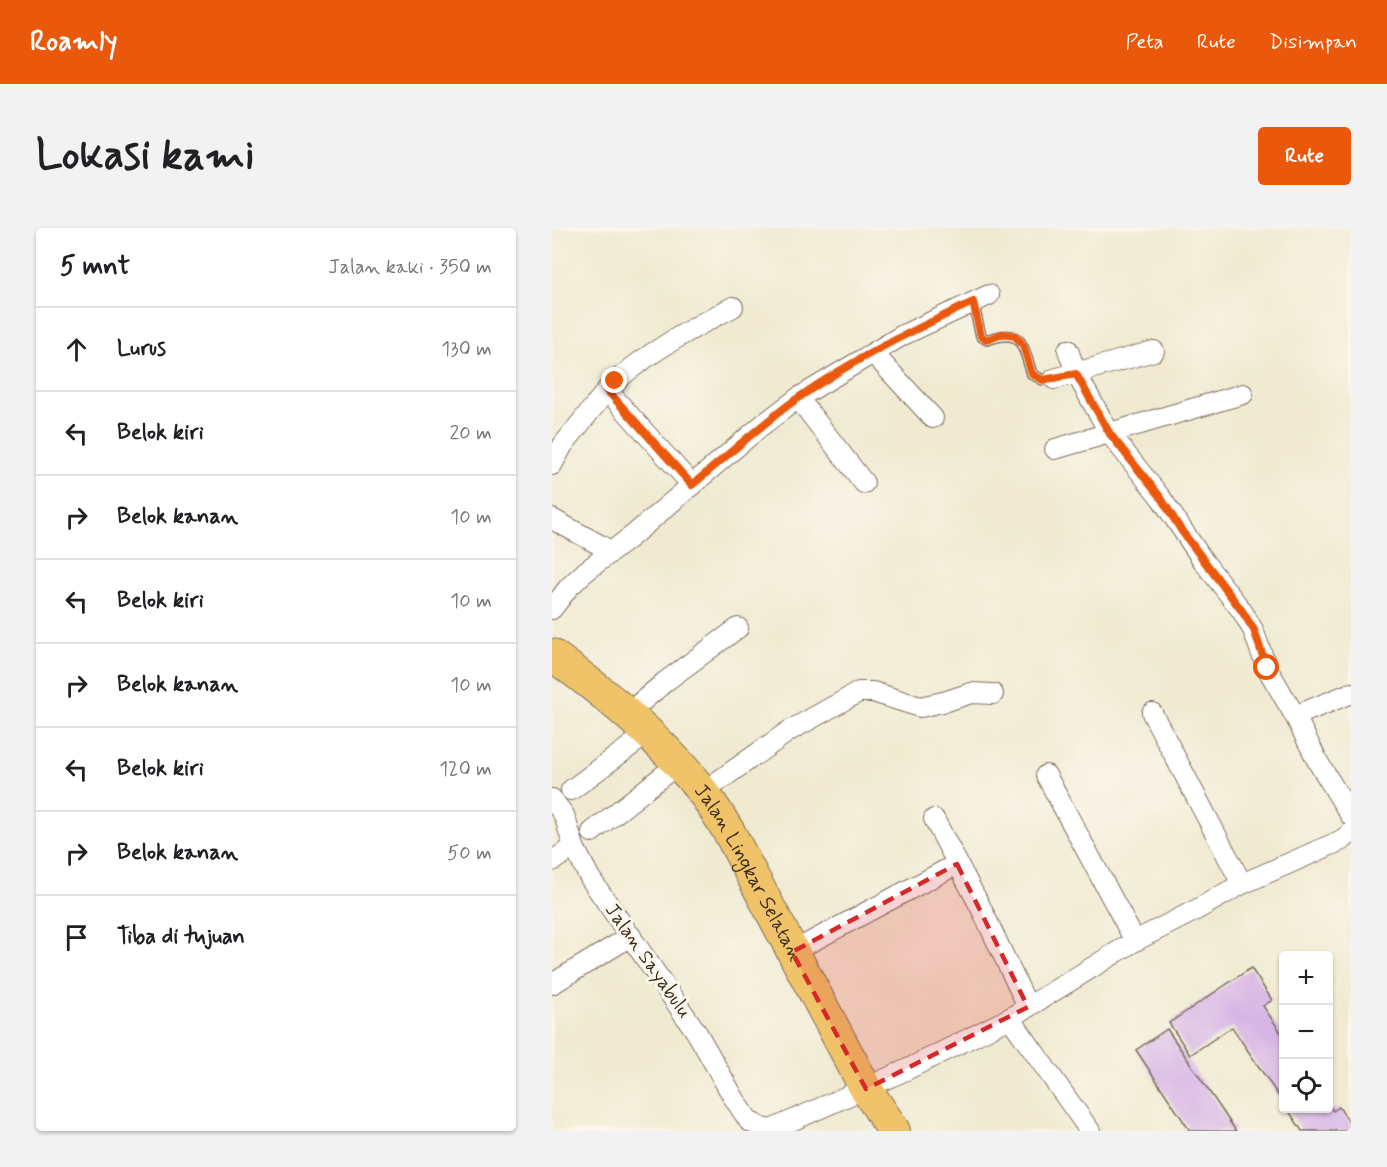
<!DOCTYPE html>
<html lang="id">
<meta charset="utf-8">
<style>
:root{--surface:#fff;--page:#f2f2f2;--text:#202124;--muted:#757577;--line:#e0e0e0;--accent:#ea580c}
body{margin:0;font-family:Mynerve,sans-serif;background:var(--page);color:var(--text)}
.controls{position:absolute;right:18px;bottom:18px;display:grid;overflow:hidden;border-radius:6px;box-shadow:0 2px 4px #0004}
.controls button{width:54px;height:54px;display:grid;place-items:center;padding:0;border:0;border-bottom:2px solid var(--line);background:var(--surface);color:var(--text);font:30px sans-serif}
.stop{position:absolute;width:18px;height:18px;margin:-14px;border:4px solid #ea580c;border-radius:50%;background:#fff}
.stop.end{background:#ea580c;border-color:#fff;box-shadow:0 2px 6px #0008}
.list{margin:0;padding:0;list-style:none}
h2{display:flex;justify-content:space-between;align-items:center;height:78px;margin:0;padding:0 24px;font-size:26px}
h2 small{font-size:20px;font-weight:400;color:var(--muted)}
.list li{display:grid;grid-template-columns:39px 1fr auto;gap:18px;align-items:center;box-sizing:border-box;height:84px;padding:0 24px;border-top:2px solid var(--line)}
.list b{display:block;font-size:22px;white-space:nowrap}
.list em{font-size:20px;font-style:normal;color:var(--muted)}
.icon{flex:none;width:33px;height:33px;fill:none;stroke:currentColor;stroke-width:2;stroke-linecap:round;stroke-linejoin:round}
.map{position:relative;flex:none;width:799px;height:903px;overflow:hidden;border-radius:6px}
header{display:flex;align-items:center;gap:36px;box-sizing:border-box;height:84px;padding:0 30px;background:var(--accent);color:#fff}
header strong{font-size:28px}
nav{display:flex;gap:33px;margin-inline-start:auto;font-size:21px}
.intro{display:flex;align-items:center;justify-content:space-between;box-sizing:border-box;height:144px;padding:0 36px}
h1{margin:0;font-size:42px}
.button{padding:15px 27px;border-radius:6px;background:var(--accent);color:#fff;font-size:21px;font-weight:700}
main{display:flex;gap:36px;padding:0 36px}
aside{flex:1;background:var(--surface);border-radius:6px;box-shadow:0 2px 4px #0004}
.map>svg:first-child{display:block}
.building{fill:#d7b5e5}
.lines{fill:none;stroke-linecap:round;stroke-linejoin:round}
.service-casing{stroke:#7a6d5d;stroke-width:12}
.minor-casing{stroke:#7a6d5d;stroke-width:22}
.trunk-casing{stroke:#7a6d5d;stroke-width:34}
.service{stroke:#fff;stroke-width:9}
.minor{stroke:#fff;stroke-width:20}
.trunk{stroke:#f0c369;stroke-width:32}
.route{stroke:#ea580c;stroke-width:8}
.marked{fill:#d62828;fill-opacity:0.2;stroke:#d62828;stroke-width:4.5;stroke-dasharray:12 8;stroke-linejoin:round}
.labels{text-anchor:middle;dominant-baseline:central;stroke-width:6;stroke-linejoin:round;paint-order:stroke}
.street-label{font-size:20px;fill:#3b2a1e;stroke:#fbf7ec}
</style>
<header>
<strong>Roamly</strong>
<nav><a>Peta</a><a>Rute</a><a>Disimpan</a></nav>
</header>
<div class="intro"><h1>Lokasi kami</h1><a class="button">Rute</a></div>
<main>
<aside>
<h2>5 mnt<small>Jalan kaki · 350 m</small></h2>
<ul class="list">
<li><svg class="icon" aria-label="ahead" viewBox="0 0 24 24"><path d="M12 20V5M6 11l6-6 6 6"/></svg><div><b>Lurus</b></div><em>130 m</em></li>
<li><svg class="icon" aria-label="left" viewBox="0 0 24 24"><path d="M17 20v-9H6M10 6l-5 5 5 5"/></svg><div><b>Belok kiri</b></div><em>20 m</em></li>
<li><svg class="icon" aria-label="right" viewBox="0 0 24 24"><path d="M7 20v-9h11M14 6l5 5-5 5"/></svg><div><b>Belok kanan</b></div><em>10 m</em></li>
<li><svg class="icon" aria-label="left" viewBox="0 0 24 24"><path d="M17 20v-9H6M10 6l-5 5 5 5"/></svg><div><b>Belok kiri</b></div><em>10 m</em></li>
<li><svg class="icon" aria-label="right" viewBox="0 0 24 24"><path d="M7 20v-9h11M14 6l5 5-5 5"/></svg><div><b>Belok kanan</b></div><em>10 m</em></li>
<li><svg class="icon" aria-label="left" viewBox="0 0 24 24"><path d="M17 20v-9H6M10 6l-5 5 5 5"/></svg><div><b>Belok kiri</b></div><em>120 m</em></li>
<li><svg class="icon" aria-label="right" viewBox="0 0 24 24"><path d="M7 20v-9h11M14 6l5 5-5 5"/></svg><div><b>Belok kanan</b></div><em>50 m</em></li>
<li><svg class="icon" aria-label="arrive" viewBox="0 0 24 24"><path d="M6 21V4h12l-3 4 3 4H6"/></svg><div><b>Tiba di tujuan</b></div></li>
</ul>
</aside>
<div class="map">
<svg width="799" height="903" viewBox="0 0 799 903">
<rect width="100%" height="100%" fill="#fbf7ec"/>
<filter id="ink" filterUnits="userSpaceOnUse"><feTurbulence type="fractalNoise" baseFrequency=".0167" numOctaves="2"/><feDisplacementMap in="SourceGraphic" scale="12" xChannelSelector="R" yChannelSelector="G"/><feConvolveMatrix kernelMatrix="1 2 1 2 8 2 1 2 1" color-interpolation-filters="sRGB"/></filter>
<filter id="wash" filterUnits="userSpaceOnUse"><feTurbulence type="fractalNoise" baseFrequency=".008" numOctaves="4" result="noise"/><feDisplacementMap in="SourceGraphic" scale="24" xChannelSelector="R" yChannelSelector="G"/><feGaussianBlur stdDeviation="1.35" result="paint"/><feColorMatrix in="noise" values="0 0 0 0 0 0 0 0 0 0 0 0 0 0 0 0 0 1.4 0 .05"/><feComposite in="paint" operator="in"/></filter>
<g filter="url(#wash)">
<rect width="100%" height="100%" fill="#f0ead1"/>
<g id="blocks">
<g class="building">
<path d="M699,740L720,772L711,778L732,809V876L680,799L638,827L617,795Z"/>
<path d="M615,801L684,903H638L584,822Z"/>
<path d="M776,876L781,883L787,879L799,897V903H750L735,880H776Z"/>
</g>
</g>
</g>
<g filter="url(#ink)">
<use href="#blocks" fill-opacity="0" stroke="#7a6d5d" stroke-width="1.5"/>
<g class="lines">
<g class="service-casing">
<path id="service" d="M421,74L429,108L435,112C471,99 470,116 480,146L491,152L502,151"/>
</g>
<g class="minor-casing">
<g id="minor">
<path d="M516,122L524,145L558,206L609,270L652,334L690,383L701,402L715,440L743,488"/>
<path d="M321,125L381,190"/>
<path d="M502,151L602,123"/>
<path d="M246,170L312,255"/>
<path d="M503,221L691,166"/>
<path d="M0,237L11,217L55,162"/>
<path d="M140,257L55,162C85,130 142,99 181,79"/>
<path d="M0,291L59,323"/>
<path d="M0,381L17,359L33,344L80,308L209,198L246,170L351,107L437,67"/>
<path d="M799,465L743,488L766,534L799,588"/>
<path d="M600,485L690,656"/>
<path d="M74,487L114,453L186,400"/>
<path d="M494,547L583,713"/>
<path d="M19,562L96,505"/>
<path d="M151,564L237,503L307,464H321L368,479L395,473L419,465L441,466"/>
<path d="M0,571L12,587L22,619L38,650L145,805L183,872L197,893L210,900L219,902L354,842L458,790L583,713L644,682L690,656L790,612L799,605"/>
<path d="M382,591L428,678L476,779"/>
<path d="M40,604L127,535"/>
<path d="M0,633L22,619"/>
<path d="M240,724L405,636"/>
<path d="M0,756L79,708"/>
<path d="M458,790L538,903"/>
</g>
</g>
<g class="trunk-casing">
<g id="trunk">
<path id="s1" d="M0,427C52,464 109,511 149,562C160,575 168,590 177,604L314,861L342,903"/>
</g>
</g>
<use href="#service" class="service"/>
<use href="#minor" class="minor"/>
<use href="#trunk" class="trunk"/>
</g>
</g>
<g class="lines" filter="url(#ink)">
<path class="route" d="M63,153L55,162L140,257C175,228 208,197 246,170C300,132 361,102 421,74L429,108L435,112L450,106L463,108L471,117L480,146L491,152L524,146L558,206L609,270L629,302L690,383L702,402L715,440"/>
</g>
<path class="marked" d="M405,636L476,779L314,861L240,724Z"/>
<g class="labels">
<g class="street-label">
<text stroke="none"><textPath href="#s1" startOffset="297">Jalan Lingkar Selatan</textPath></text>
<text transform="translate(96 733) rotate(55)">Jalan Sayabulu</text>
</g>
</g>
</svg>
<div class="controls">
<button>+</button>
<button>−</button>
<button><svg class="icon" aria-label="locate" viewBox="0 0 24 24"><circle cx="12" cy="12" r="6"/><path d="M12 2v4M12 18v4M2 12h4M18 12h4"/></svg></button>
</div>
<div class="stop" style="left:715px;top:440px"></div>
<div class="stop end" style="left:63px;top:153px"></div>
</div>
</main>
